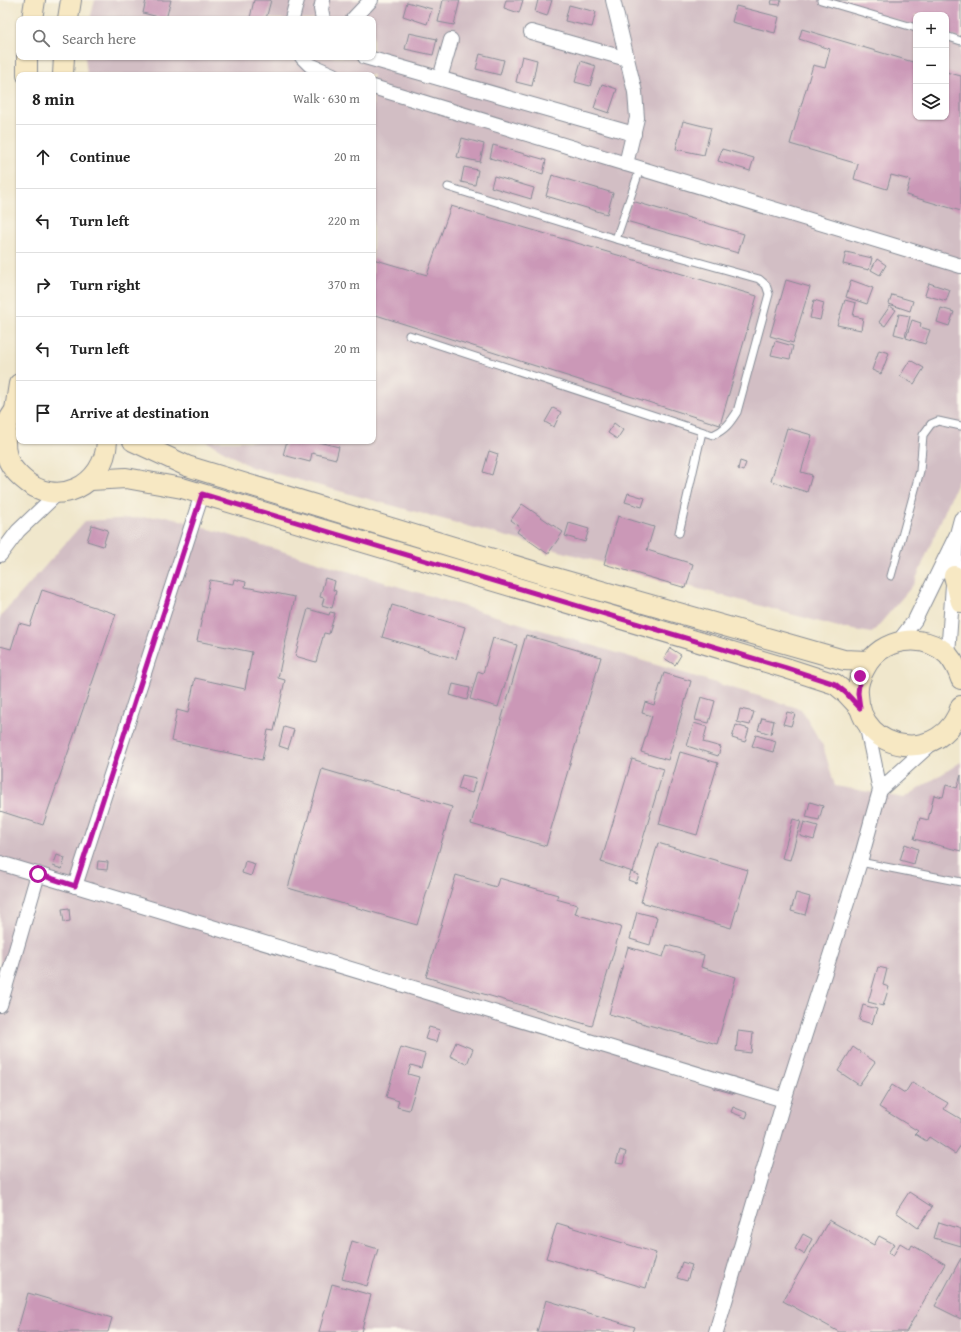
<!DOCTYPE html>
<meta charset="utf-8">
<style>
:root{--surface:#fff;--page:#f2f2f2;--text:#222;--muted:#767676;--line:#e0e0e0}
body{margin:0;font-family:"Gentium Book Plus",serif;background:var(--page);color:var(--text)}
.controls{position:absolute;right:12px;top:12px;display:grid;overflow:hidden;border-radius:8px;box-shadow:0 1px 3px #0004}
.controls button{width:36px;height:36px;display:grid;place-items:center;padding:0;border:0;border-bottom:1px solid var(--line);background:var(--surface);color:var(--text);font:20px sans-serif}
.stop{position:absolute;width:12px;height:12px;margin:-9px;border:3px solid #b5179e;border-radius:50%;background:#fff}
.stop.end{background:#b5179e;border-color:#fff;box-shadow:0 1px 4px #0008}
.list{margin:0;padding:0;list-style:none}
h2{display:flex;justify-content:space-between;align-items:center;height:52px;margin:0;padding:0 16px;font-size:17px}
h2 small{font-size:13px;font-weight:400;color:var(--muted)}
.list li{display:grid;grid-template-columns:26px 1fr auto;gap:12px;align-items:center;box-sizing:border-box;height:64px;padding:0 16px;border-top:1px solid var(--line)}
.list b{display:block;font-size:15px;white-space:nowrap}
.list em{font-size:13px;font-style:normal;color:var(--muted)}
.icon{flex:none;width:22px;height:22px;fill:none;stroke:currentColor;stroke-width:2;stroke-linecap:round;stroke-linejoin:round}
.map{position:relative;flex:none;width:961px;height:1332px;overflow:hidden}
.search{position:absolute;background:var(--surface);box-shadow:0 1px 3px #0004;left:16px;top:16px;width:360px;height:44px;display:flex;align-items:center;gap:10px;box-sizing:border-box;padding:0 14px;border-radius:8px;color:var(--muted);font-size:15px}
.panel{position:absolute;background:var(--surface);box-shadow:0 1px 3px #0004;left:16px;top:72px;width:360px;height:372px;border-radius:8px}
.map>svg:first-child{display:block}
.industrial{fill:#d2bec4;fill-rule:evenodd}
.building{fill:#cb98b7}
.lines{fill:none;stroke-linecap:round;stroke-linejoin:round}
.lane-casing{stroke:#868b95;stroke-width:9}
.street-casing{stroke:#868b95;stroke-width:16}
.secondary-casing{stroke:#868b95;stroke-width:22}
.lane{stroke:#fff;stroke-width:7}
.street{stroke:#fff;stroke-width:14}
.secondary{stroke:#f7e8c3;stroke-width:20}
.route{stroke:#b5179e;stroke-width:5}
</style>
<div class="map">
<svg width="961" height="1332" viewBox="0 0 961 1332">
<rect width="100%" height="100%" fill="#fbf7ec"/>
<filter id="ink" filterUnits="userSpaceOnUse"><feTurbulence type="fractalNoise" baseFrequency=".025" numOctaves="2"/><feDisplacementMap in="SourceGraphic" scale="8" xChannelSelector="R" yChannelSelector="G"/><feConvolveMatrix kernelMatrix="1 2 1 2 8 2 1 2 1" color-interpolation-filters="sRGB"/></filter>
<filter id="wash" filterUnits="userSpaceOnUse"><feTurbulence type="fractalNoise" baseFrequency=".012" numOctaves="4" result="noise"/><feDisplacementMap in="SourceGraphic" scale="16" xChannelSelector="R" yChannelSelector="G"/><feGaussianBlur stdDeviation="0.9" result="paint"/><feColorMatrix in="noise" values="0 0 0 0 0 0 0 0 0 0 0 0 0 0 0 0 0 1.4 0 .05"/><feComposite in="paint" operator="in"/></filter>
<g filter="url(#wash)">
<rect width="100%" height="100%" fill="#f0e7cc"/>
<g class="industrial">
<path d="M95,0H961V473L914,584L872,633L842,628L251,467L206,441H373V75H87L85,57H373V19H90ZM916,15H946V117H916Z"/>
<path d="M167,516L801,709L823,746L835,786L904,798L961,762V1332H0V617L85,521Z"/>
</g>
<g id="blocks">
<g class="building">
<path d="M146,0H171L166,19L143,13Z"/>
<path d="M254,0H271L266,19L250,18Z"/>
<path d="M443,0H460L454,25L438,22Z"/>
<path d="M506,0H523L519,13L504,8Z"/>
<path d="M538,0H552L547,16L535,12Z"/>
<path d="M772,0H781L780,5L771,4Z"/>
<path d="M832,0H961V38L946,34V15H916V25Z"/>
<path d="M407,2L432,9L427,24L403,16Z"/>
<path d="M569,5L596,12L592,27L565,21Z"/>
<path d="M736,6L779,17L775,33L732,22Z"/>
<path d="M802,29L916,63V117H946V72L961,76V211L906,195L910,180L891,175L887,189L854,179L858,164L790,144L813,65L825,68L830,49L799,39Z"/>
<path d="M409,33L437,39L433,55L405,49Z"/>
<path d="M480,54L504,60L500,75L476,69Z"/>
<path d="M522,56L537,60L532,86L516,82Z"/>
<path d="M581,61L596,66L590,86L575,82Z"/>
<path d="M602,84L617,89L609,113L594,108Z"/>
<path d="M683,121L711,128L704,155L676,149Z"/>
<path d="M462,138L484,144L480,162L457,157Z"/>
<path d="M493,145L546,160L543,174L490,158Z"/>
<path d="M722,149L754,158L750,171L718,161Z"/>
<path d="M464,167L478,170L475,185L461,182Z"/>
<path d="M552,175L613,193L607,214L546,196Z"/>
<path d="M494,176L534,188L531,199L491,187Z"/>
<path d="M632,201L744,234L738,253L626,221Z"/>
<path d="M451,206L757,296L720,425L373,314V259L427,275Z"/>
<path d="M846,252L872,258L869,270L843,264Z"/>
<path d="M877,259L886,265L880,275L871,270Z"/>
<path d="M786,280L810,287L793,343L770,336Z"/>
<path d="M851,280L873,288L867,304L846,297Z"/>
<path d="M929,283L950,290L946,301L925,295Z"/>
<path d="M892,295L913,301L910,311L889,304Z"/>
<path d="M814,300L824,303L820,320L810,318Z"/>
<path d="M845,300L856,303L853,316L863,318L861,330L837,325Z"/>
<path d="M890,306L896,310L885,326L879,322Z"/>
<path d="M941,308L954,312L949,326L937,322Z"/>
<path d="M899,314L910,316L905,337L894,334Z"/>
<path d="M912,320L921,323L920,327L930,330L925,344L906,338Z"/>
<path d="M775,341L793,346L790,359L771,355Z"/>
<path d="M879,350L889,353L881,374L872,370Z"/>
<path d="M910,360L924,368L914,384L900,376Z"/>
<path d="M553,408L561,412L554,427L545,422Z"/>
<path d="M614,423L623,430L617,439L608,433Z"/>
<path d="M787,428L812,435L801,472L812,475L807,492L771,481Z"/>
<path d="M287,441H314L339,447L336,459L312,453L310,462L283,455Z"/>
<path d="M489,451L498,454L492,475L483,472Z"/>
<path d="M740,461L746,463L743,471L738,469Z"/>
<path d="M628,493L645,498L642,507L625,502Z"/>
<path d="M522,504L563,532L548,554L517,532L520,527L511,520Z"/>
<path d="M618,516L654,527L647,550L693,564L686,588L604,564Z"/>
<path d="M569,523L589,529L585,542L565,536Z"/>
<path d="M92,525L108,530L103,546L87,541Z"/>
<path d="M325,578L335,581L333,590L336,591L332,608L322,605L324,598L320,597Z"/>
<path d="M234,579L246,582L245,587L295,597L278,678L285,680L274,731L268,730L262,760L171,741L177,710L188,713L195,678L245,689L252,652L197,641L210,580L233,584Z"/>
<path d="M42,590L116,614L43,825L0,811V646L11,649L19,623L30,626Z"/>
<path d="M392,605L465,627L456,659L382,637Z"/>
<path d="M308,609L329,615L330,612L335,613L329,634L324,633L316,662L295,656Z"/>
<path d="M526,635L601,657L546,846L471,824Z"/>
<path d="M493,638L517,645L498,707L470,699L478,671L483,673Z"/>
<path d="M670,648L681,655L675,665L664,658Z"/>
<path d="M664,673L691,681L668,760L641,752L652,716L642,713L645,702L654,705Z"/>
<path d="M453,684L470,688L467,700L450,695Z"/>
<path d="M701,697L715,701L709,723L695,720Z"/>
<path d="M740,709L754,712L750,725L737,722Z"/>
<path d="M787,712L795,714L791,726L783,724Z"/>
<path d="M762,718L774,721L771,734L758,730Z"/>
<path d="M694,723L707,727L703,742L721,747L718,756L687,746Z"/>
<path d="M736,725L749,729L745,742L732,738Z"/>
<path d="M284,727L294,730L288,749L279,746Z"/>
<path d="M756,735L776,741L773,752L752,746Z"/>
<path d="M680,752L718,763L697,835L659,824Z"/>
<path d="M632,759L664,769L633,872L601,862Z"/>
<path d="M322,769L452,807L417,925L288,888Z"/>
<path d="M462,775L476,778L472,793L458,789Z"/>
<path d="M961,775V851L914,839L920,818L928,820L934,795L943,797L946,785L957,788Z"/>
<path d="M810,802L823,806L819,820L806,817Z"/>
<path d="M793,819L801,821L790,860L782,858Z"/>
<path d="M804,822L818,826L814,840L800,836Z"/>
<path d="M658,843L748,870L731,928L641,902Z"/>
<path d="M905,844L918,849L914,864L900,860Z"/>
<path d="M57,855L65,858L62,869L53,866Z"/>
<path d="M98,861L108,862L107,870L97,869Z"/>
<path d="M245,861L255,864L251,876L242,873Z"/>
<path d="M631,872L639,875L636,883L628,880Z"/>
<path d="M456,875L496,887L499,878L558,895L556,899L578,905L575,914L621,927L592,1026L426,977Z"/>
<path d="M796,893L810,897L805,915L791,911Z"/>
<path d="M69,908L70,921L64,922L62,909Z"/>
<path d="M637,912L657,917L650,945L630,939Z"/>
<path d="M667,945L704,955L701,967L736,977L717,1044L609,1014L628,947L663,957Z"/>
<path d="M878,967L887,969L883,985L889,987L883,1006L868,1002Z"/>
<path d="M863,1005L877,1009L872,1024L859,1020Z"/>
<path d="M429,1027L440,1030L437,1042L425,1039Z"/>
<path d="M738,1031L753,1033L751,1053L736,1051Z"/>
<path d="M456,1042L473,1049L467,1064L450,1056Z"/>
<path d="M401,1047L425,1054L421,1068L411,1065L408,1074L419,1077L409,1110L397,1107L399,1101L386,1097Z"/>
<path d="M853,1047L875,1062L859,1085L838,1071Z"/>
<path d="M714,1082L737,1088L735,1094L713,1088Z"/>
<path d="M912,1082L948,1103L944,1109L961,1119V1145L955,1154L929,1137L926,1141L915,1134L918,1131L879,1107L892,1085L905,1093Z"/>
<path d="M733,1107L748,1113L746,1118L731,1112Z"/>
<path d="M620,1150L626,1152L623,1164L616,1163Z"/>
<path d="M909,1192L932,1207L918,1228L896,1212Z"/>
<path d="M829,1220L874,1245L879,1236L894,1244L888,1253L893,1256L900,1243L910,1249L912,1245L945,1264L906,1332H839L783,1301Z"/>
<path d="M939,1222L961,1229V1246L934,1238Z"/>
<path d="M557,1223L656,1253L646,1288L546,1258Z"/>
<path d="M803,1234L812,1239L804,1254L795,1249Z"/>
<path d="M352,1241L378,1249L367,1286L342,1279Z"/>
<path d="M961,1258V1319L935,1306Z"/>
<path d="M682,1262L692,1265L687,1281L677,1278Z"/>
<path d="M332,1284L371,1295L361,1332H319Z"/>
<path d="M28,1293L112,1318L108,1332H17Z"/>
<path d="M546,1300L635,1327L633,1332H537Z"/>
</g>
</g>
</g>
<g filter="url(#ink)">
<use href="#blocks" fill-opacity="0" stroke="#868b95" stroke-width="1"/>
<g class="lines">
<g class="lane-casing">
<g id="lane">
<path d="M821,0L916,28"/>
<path d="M946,36L961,41"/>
<path d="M616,239L640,169"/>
<path d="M409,335L713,435C725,430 730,423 737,412L769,294L766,285L759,279L616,239L448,187"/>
<path d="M679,533L702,432"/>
<path d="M891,576L920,471L923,435L931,424L938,421L961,426"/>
<path d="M860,862L961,882"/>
</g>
</g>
<g class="street-casing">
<g id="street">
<path d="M613,0L635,92L637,118L626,164"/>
<path d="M292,19L297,0"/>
<path d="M323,19L321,9L323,0"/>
<path d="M353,19L371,0"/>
<path d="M531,32L627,59"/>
<path d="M302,57L310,65L333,75"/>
<path d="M365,57L634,134"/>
<path d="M440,78L451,40"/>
<path d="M373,87L961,266"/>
<path d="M0,555L18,531L58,493"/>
<path d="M899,641L915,620L957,534L961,519"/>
<path d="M948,655L956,542"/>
<path d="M880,790L933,742"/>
<path d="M0,863L784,1100"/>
<path d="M75,886L202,494"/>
<path d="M0,1005L38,874"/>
<path d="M716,1332L784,1100L860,862L880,790L866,723"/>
</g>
</g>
<g class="secondary-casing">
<g id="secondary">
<path d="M32,19L35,0"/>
<path d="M68,19L71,0"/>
<path d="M27,75V57"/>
<path d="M63,75L64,57"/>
<path d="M19,405C16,410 11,415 9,420C6,427 6,434 5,441C5,458 10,467 22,478C56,510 105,486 107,441"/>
<path d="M15,410L19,384"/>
<path d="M133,441L187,466L552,577L844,660L868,661"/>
<path d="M91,480L126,478L182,488L786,668L835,684L846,693L860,708"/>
<path d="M954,576L961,602"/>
<path d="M961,679C958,670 954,662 948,655C923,631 881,638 865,668C861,675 857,685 858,694C860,755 944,765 961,706"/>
</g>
</g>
<use href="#lane" class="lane"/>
<use href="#street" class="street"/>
<use href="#secondary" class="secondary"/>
</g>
</g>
<g class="lines" filter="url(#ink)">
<path class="route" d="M38,874L75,886L202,494L786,668L835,684L846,693L860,708L858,693L860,676"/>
</g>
</svg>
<div class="controls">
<button>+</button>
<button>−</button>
<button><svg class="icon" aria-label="layers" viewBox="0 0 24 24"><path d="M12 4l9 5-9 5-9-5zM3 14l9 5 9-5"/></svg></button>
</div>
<div class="stop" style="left:38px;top:874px"></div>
<div class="stop end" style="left:860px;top:676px"></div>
<div class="search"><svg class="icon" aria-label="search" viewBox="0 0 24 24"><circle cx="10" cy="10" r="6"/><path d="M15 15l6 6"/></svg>Search here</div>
<section class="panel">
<h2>8 min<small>Walk · 630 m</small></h2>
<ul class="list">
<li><svg class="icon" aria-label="ahead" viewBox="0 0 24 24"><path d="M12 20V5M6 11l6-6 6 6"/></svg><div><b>Continue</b></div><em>20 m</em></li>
<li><svg class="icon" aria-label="left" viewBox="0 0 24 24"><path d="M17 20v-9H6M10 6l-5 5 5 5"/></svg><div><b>Turn left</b></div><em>220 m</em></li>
<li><svg class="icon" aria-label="right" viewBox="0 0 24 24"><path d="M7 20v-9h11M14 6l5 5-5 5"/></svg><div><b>Turn right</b></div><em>370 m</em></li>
<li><svg class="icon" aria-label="left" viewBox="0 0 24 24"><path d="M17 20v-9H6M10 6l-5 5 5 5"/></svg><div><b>Turn left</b></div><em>20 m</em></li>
<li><svg class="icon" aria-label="arrive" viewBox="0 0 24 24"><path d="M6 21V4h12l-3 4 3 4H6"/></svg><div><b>Arrive at destination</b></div></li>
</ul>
</section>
</div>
